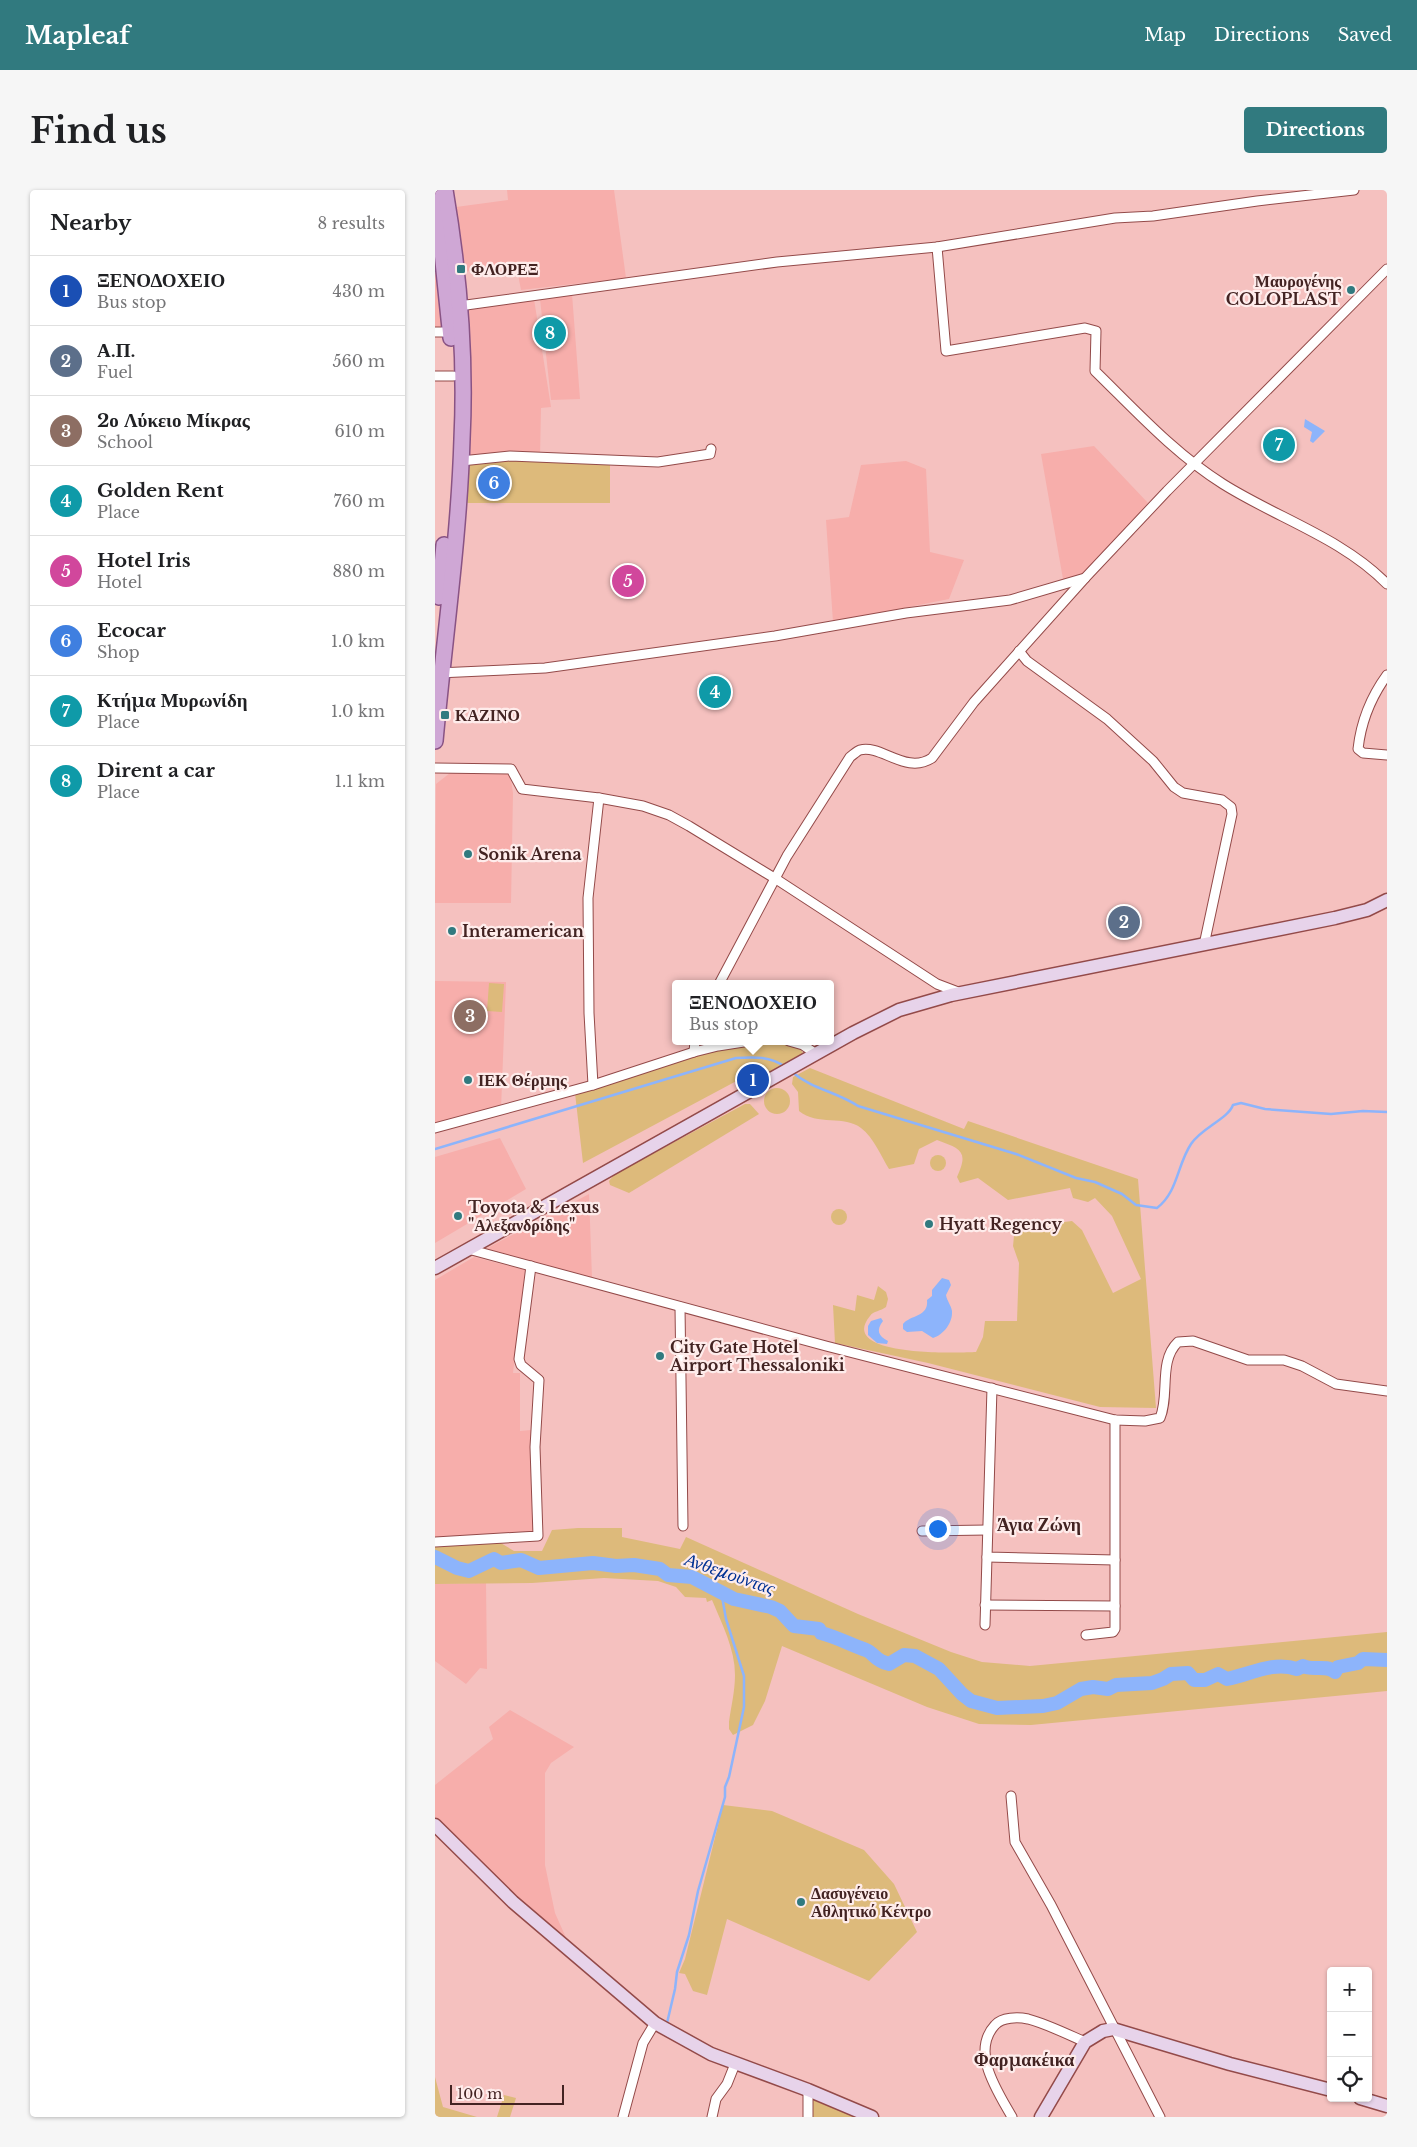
<!DOCTYPE html>
<meta charset="utf-8">
<style>
:root{--surface:#fff;--page:#f6f6f6;--text:#202124;--muted:#757577;--line:#e0e0e0;--accent:#317a7f}
body{margin:0;font-family:"Libre Baskerville",serif;background:var(--page);color:var(--text)}
.controls{position:absolute;right:15px;bottom:15px;display:grid;overflow:hidden;border-radius:5px;box-shadow:0 1px 4px #0004}
.controls button{width:45px;height:45px;display:grid;place-items:center;padding:0;border:0;border-bottom:1px solid var(--line);background:var(--surface);color:var(--text);font:25px sans-serif}
.scale{position:absolute;left:15px;bottom:12px;width:114px;box-sizing:border-box;padding-left:5px;border:2px solid #432322;border-top:0;font-size:14px;line-height:18px;white-space:nowrap;color:#432322;-webkit-text-stroke:4px #feeceb;paint-order:stroke}
.you{position:absolute;left:502px;top:1338px;width:18px;height:18px;margin:-12px;border:4px solid #fff;border-radius:50%;background:#1a73e8;box-shadow:0 0 0 8px #1a73e833}
.badge{display:grid;place-items:center;width:32px;height:32px;border-radius:50%;background:var(--accent);color:#fff;font-size:16px;font-weight:700}
.pin{position:absolute;translate:-50% -50%;border:2px solid #fff;box-shadow:0 1px 5px #0006}
.popup{position:absolute;left:237px;top:790px;width:162px;height:65px;box-sizing:border-box;display:grid;place-content:center;border-radius:5px;background:var(--surface);filter:drop-shadow(0 1px 4px #0005);font-size:16px;white-space:nowrap;color:var(--muted)}
.popup b{font-size:19px;color:var(--text)}
.popup::after{content:'';position:absolute;left:50%;top:100%;margin-left:-10px;border:10px solid transparent;border-top-color:var(--surface)}
.list{margin:0;padding:0;list-style:none}
h2{display:flex;justify-content:space-between;align-items:center;height:65px;margin:0;padding:0 20px;font-size:21px}
h2 small{font-size:16px;font-weight:400;color:var(--muted)}
.list li{display:grid;grid-template-columns:32px 1fr auto;gap:15px;align-items:center;box-sizing:border-box;height:70px;padding:0 20px;border-top:1px solid var(--line)}
.list b{display:block;font-size:19px;white-space:nowrap}
.list p{margin:0;font-size:16px;white-space:nowrap;color:var(--muted)}
.list em{font-size:16px;font-style:normal;color:var(--muted)}
.icon{flex:none;width:28px;height:28px;fill:none;stroke:currentColor;stroke-width:2;stroke-linecap:round;stroke-linejoin:round}
.map{position:relative;flex:none;width:952px;height:1927px;overflow:hidden;border-radius:5px}
header{display:flex;align-items:center;gap:30px;box-sizing:border-box;height:70px;padding:0 25px;background:var(--accent);color:#fff}
header strong{font-size:24px}
nav{display:flex;gap:28px;margin-inline-start:auto;font-size:18px}
.intro{display:flex;align-items:center;justify-content:space-between;box-sizing:border-box;height:120px;padding:0 30px}
h1{margin:0;font-size:35px}
.button{padding:12px 22px;border-radius:5px;background:var(--accent);color:#fff;font-size:18px;font-weight:700}
main{display:flex;gap:30px;padding:0 30px}
aside{flex:1;background:var(--surface);border-radius:5px;box-shadow:0 1px 4px #0004}
.map>svg:first-child{display:block}
.built{fill:#f7aeab}
.green{fill:#ddba7b}
.water{fill:#8db4fb}
.lines{fill:none;stroke-linecap:round;stroke-linejoin:round}
.stream{stroke:#8db4fb;stroke-width:2.5}
.river{stroke:#8db4fb;stroke-width:14}
.street-casing{stroke:#934a49;stroke-width:11}
.secondary-casing{stroke:#934a49;stroke-width:15}
.primary-casing{stroke:#895384;stroke-width:18}
.street{stroke:#fff;stroke-width:9}
.secondary{stroke:#e7d3ea;stroke-width:12}
.primary{stroke:#cfa7d5;stroke-width:15}
.poi-dot{fill:#317a7f;stroke:#feeceb;stroke-width:2}
.labels{text-anchor:middle;dominant-baseline:central;stroke-width:4.5;stroke-linejoin:round;paint-order:stroke}
.poi-label{font-size:16px;font-weight:bold;fill:#432322;stroke:#feeceb;text-anchor:start}
.neighbourhood-label{font-size:18px;font-weight:bold;fill:#432322;stroke:#feeceb}
.water-label{font-size:18px;font-style:italic;fill:#003193;stroke:#feeceb}
</style>
<header>
<strong>Mapleaf</strong>
<nav><a>Map</a><a>Directions</a><a>Saved</a></nav>
</header>
<div class="intro"><h1>Find us</h1><a class="button">Directions</a></div>
<main>
<aside>
<h2>Nearby<small>8 results</small></h2>
<ul class="list">
<li><span class="badge" style="background:#1a4fb4">1</span><div><b>ΞΕΝΟΔΟΧΕΙΟ</b><p>Bus stop</p></div><em>430 m</em></li>
<li><span class="badge" style="background:#5c6f8a">2</span><div><b>Α.Π.</b><p>Fuel</p></div><em>560 m</em></li>
<li><span class="badge" style="background:#8d6e63">3</span><div><b>2ο Λύκειο Μίκρας</b><p>School</p></div><em>610 m</em></li>
<li><span class="badge" style="background:#0f9aa8">4</span><div><b>Golden Rent</b><p>Place</p></div><em>760 m</em></li>
<li><span class="badge" style="background:#d1479c">5</span><div><b>Hotel Iris</b><p>Hotel</p></div><em>880 m</em></li>
<li><span class="badge" style="background:#3f7fe0">6</span><div><b>Ecocar</b><p>Shop</p></div><em>1.0 km</em></li>
<li><span class="badge" style="background:#0f9aa8">7</span><div><b>Κτήμα Μυρωνίδη</b><p>Place</p></div><em>1.0 km</em></li>
<li><span class="badge" style="background:#0f9aa8">8</span><div><b>Dirent a car</b><p>Place</p></div><em>1.1 km</em></li>
</ul>
</aside>
<div class="map">
<svg width="952" height="1927" viewBox="0 0 952 1927">
<rect width="100%" height="100%" fill="#f5c1bf"/>
<g class="built">
<path d="M72,0H179L191,88L86,100L81,74L29,82L21,17L73,10Z"/>
<path d="M7,82L13,141L0,142V83Z"/>
<path d="M137,104L145,209L116,210L105,109Z"/>
<path d="M99,109L116,217L106,218L105,267L32,266L31,119Z"/>
<path d="M659,256L713,313L649,386L628,389L606,264Z"/>
<path d="M471,271L491,279L495,362L529,370L514,409L398,432L391,330L414,327L426,275Z"/>
<path d="M15,583L75,584L78,603L76,713H0L1,594Z"/>
<path d="M0,791L71,792L66,919L0,938Z"/>
<path d="M65,948L91,999L0,1053V967Z"/>
<path d="M154,1004L157,1088L47,1061Z"/>
<path d="M39,1067L90,1080L78,1183H85V1241L96,1240L99,1342L0,1348V1090Z"/>
<path d="M51,1393L52,1479L45,1478L31,1494L0,1471V1394Z"/>
<path d="M75,1520L139,1557L116,1573L110,1583V1675L120,1723L136,1759L80,1707L0,1627V1595L58,1549L54,1537Z"/>
</g>
<g class="green">
<path d="M74,270L175,272V313H28L32,275Z"/>
<path d="M54,793L69,794L67,822L52,821Z"/>
<path d="M339,851L363,855L368,863L325,887H309L148,973L140,903L283,859Z"/>
<path d="M375,878L529,939L533,931L703,989L721,1218L665,1217L493,1173L400,1153L398,1115L420,1121L422,1105L439,1110L443,1096L451,1102L453,1109L451,1117C446,1121 438,1121 435,1126C401,1167 524,1163 541,1162L548,1147L550,1131H582L584,1073L578,1056L579,1046L590,1037L637,1031L647,1040L678,1103L706,1089L677,1026L660,1008L653,1012L638,1008L635,998L573,1010L543,988L525,993L522,987C534,961 526,959 502,950L484,959L479,974L454,979C446,966 439,948 426,938C410,925 382,936 364,921L363,902L357,894L358,887Z"/>
<circle cx="342" cy="911" r="13"/>
<path d="M310,914H315L324,924L194,1003L175,995L174,991L180,984Z"/>
<circle cx="503" cy="973" r="8"/>
<circle cx="404" cy="1027" r="8"/>
<path d="M143,1338H187V1347L245,1359L251,1347L423,1424L516,1462L547,1472L595,1476L952,1442V1501L596,1535L544,1534L492,1517L347,1456L330,1511L318,1535L298,1545L294,1539V1532C296,1517 300,1501 300,1485C300,1459 287,1434 277,1410L272,1412L271,1408L250,1407L241,1397L223,1391L169,1388L97,1393L0,1394V1355L64,1352L79,1361H107L117,1340Z"/>
<path d="M288,1615L337,1621L429,1660L459,1694L482,1742L434,1791L292,1729L272,1805L258,1801L250,1784L244,1783L250,1769Z"/>
<path d="M0,1887L8,1917L42,1927H0Z"/>
<path d="M69,1905L81,1908L75,1927H62Z"/>
<path d="M378,1910L420,1927H378Z"/>
</g>
<g class="water">
<path d="M870,229L890,241L878,253L875,251L877,242L869,237Z"/>
<path d="M507,1088L514,1090L516,1095L511,1105C512,1111 516,1115 517,1121C518,1133 508,1145 498,1148L487,1141L472,1142L468,1139V1134C475,1125 494,1127 492,1110L497,1106V1100Z"/>
<path d="M446,1128L448,1131C441,1140 443,1146 453,1151L452,1154L442,1153L433,1145V1136L436,1131Z"/>
</g>
<g class="lines">
<g class="stream">
<path d="M357,882C377,899 402,902 423,916L581,964L641,988L660,992L687,1004L701,1015L722,1018C743,1002 742,975 756,954C766,938 793,929 798,915L806,913L830,919L896,924L928,921L952,922"/>
<path d="M0,959L301,868C319,867 336,866 350,877"/>
<path d="M232,1833L240,1799L242,1782L254,1745L263,1701L290,1607V1597L294,1587L309,1517V1486L291,1429L286,1401"/>
</g>
<path class="river" d="M0,1367L22,1378L34,1381L59,1369L66,1373L86,1370L104,1378L158,1373L181,1376L199,1375L225,1379L233,1385L257,1387L299,1409L336,1417L345,1421L359,1436L384,1439L386,1443C402,1447 416,1455 431,1460C439,1463 440,1471 454,1474L469,1465L480,1466L504,1479L527,1504L536,1511L562,1518L608,1516L622,1513L646,1499L658,1497L673,1499L681,1495L717,1493L728,1489L736,1484L753,1483L759,1490H770L783,1484L792,1489C816,1484 838,1471 862,1479L868,1476C878,1481 891,1474 900,1482L903,1477L923,1473L928,1469L952,1470"/>
<g class="street-casing">
<g id="street">
<path d="M502,57L511,161L650,138L661,141L660,181C701,221 740,264 788,294C842,328 907,348 952,394"/>
<path d="M24,116L342,72L502,57L680,28L718,26L822,11L919,0"/>
<path d="M0,142H16"/>
<path d="M0,186H18"/>
<path d="M26,271L75,266L223,272L275,264L276,259"/>
<path d="M584,461L592,471L672,529L718,571L739,597L748,603L787,610L796,617L797,624L769,755"/>
<path d="M3,483L110,478L340,446L471,423L575,410L650,388L732,301L952,79"/>
<path d="M952,485C936,507 926,532 923,559L928,563L952,565"/>
<path d="M0,578L76,579L87,599L164,608L153,708L154,823L158,895"/>
<path d="M164,608L208,616L234,625L254,636L341,689L502,794L523,802"/>
<path d="M284,794L352,666L415,567C418,565 422,561 425,560C446,554 471,585 497,568L539,512L650,388"/>
<path d="M260,851L259,862L283,856L315,851"/>
<path d="M354,851L368,855L381,864"/>
<path d="M0,938L158,895L259,862"/>
<path d="M33,1059L391,1156L680,1230L710,1231L725,1228C735,1205 723,1171 743,1152L758,1151L813,1170H849L867,1176L901,1194L952,1201"/>
<path d="M245,1117L248,1336"/>
<path d="M557,1198L552,1367L680,1370"/>
<path d="M487,1341L552,1340"/>
<path d="M0,1352L103,1346L100,1257L104,1190L86,1175L84,1169L96,1076"/>
<path d="M550,1415L680,1416"/>
<path d="M550,1435L552,1367"/>
<path d="M651,1445L678,1442L680,1439V1230"/>
<path d="M576,1606L580,1652L616,1715L725,1927"/>
<path d="M188,1927L208,1853L220,1833"/>
<path d="M277,1927L281,1909L292,1894L300,1874"/>
<path d="M373,1927V1900"/>
<path d="M577,1927C563,1902 535,1862 560,1835C567,1827 583,1827 593,1829C612,1834 632,1844 650,1852"/>
</g>
</g>
<g class="secondary-casing">
<g id="secondary">
<path d="M0,1078L418,843L464,820L516,805L900,728L932,720L952,710"/>
<path d="M0,1635L78,1712L220,1833L276,1864L373,1900L437,1927"/>
<path d="M925,1908L952,1916"/>
<path d="M606,1927L650,1852L668,1841L678,1839L795,1874L896,1900"/>
</g>
</g>
<g class="primary-casing">
<g id="primary">
<path d="M1,4L16,148"/>
<path d="M4,407L9,355"/>
<path d="M0,551C9,450 24,350 27,249C31,166 24,82 10,0"/>
</g>
</g>
<use href="#street" class="street"/>
<use href="#secondary" class="secondary"/>
<use href="#primary" class="primary"/>
</g>
<g class="poi-dot">
<rect x="21" y="74" width="10" height="10" rx="2.5"/>
<circle cx="916" cy="100" r="5"/>
<rect x="5" y="520" width="10" height="10" rx="2.5"/>
<circle cx="33" cy="664" r="5"/>
<circle cx="17" cy="741" r="5"/>
<circle cx="33" cy="890" r="5"/>
<circle cx="23" cy="1026" r="5"/>
<circle cx="494" cy="1034" r="5"/>
<circle cx="225" cy="1166" r="5"/>
<circle cx="366" cy="1712" r="5"/>
</g>
<g class="labels">
<g class="poi-label">
<text x="36" y="79">ΦΛΟΡΕΞ</text>
<text x="906" y="91" text-anchor="end">Μαυρογένης<tspan x="906" dy="18">COLOPLAST</tspan></text>
<text x="20" y="525">ΚΑΖΙΝΟ</text>
<text x="43" y="664">Sonik Arena</text>
<text x="27" y="741">Interamerican</text>
<text x="43" y="890">ΙΕΚ Θέρμης</text>
<text x="33" y="1017">Toyota &amp; Lexus<tspan x="33" dy="18">"Αλεξανδρίδης"</tspan></text>
<text x="504" y="1034">Hyatt Regency</text>
<text x="235" y="1157">City Gate Hotel<tspan x="235" dy="18">Airport Thessaloniki</tspan></text>
<text x="376" y="1703">Δασυγένειο<tspan x="376" dy="18">Αθλητικό Κέντρο</tspan></text>
</g>
<g class="neighbourhood-label">
<text x="604" y="1335">Άγια Ζώνη</text>
<text x="589" y="1870">Φαρμακέικα</text>
</g>
<g class="water-label">
<text transform="translate(295 1384) rotate(19)">Ανθεμούντας</text>
</g>
</g>
</svg>
<div class="controls">
<button>+</button>
<button>−</button>
<button><svg class="icon" aria-label="locate" viewBox="0 0 24 24"><circle cx="12" cy="12" r="6"/><path d="M12 2v4M12 18v4M2 12h4M18 12h4"/></svg></button>
</div>
<div class="scale">100 m</div>
<div class="you"></div>
<div class="pin badge" style="left:318px;top:890px;background:#1a4fb4">1</div>
<div class="popup"><b>ΞΕΝΟΔΟΧΕΙΟ</b>Bus stop</div>
<div class="pin badge" style="left:689px;top:732px;background:#5c6f8a">2</div>
<div class="pin badge" style="left:35px;top:826px;background:#8d6e63">3</div>
<div class="pin badge" style="left:280px;top:502px;background:#0f9aa8">4</div>
<div class="pin badge" style="left:193px;top:391px;background:#d1479c">5</div>
<div class="pin badge" style="left:59px;top:293px;background:#3f7fe0">6</div>
<div class="pin badge" style="left:844px;top:255px;background:#0f9aa8">7</div>
<div class="pin badge" style="left:115px;top:143px;background:#0f9aa8">8</div>
</div>
</main>
